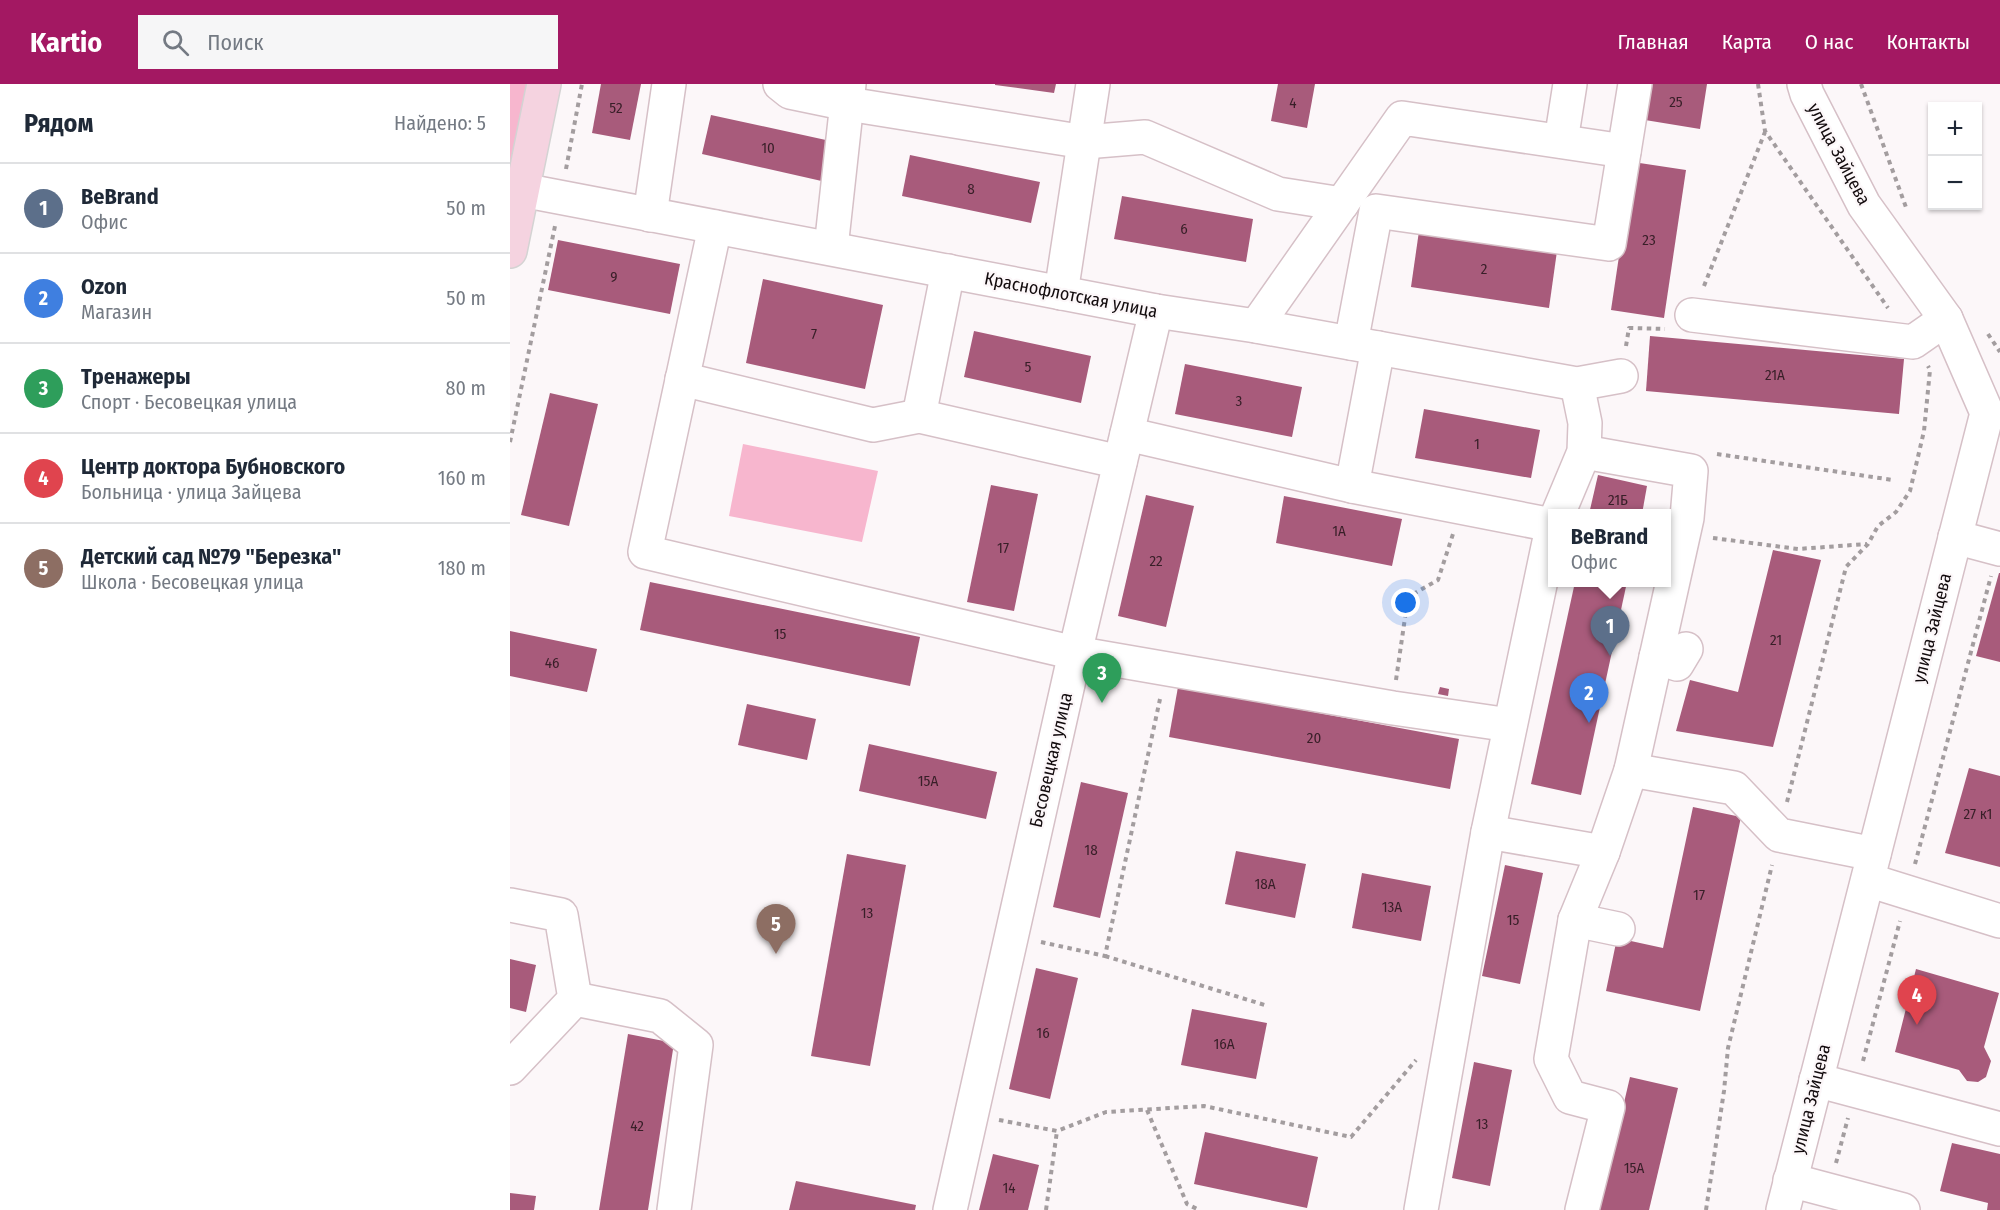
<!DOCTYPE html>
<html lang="ru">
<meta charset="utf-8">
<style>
:root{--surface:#fff;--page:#f6f6f7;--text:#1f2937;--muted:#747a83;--line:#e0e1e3;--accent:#a31862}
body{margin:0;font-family:"Fira Sans Condensed",sans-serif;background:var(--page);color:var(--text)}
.controls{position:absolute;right:18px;top:18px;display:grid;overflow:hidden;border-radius:0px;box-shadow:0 2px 4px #0004}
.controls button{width:54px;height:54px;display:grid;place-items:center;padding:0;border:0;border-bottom:2px solid var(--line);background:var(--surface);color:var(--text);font:30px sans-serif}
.you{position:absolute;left:896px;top:519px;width:21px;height:21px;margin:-15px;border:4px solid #fff;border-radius:50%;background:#1a73e8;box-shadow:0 0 0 9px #1a73e833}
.badge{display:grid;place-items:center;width:39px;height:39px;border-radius:50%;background:var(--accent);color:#fff;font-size:20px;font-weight:700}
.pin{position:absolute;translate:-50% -50px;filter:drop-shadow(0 2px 3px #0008)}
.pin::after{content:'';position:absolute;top:32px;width:21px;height:18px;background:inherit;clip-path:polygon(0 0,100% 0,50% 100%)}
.popup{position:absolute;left:1038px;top:425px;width:123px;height:78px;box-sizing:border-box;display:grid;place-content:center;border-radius:0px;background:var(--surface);filter:drop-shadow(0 2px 4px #0005);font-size:20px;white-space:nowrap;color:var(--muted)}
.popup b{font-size:22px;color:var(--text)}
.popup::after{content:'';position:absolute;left:50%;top:100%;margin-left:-12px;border:12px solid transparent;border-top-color:var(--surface)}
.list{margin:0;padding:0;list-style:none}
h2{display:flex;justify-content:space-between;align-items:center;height:78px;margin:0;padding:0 24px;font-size:26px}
h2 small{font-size:20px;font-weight:400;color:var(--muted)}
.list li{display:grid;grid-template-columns:39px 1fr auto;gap:18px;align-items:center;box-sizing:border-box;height:90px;padding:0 24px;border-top:2px solid var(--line)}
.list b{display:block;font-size:22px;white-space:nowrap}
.list p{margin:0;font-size:20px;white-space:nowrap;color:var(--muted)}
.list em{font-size:20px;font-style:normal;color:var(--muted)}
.icon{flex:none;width:33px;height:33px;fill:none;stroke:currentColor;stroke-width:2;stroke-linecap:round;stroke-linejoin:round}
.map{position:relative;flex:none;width:1490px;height:1126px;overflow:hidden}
header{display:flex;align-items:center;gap:36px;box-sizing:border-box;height:84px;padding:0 30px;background:var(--accent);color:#fff}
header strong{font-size:28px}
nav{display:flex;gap:33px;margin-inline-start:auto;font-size:21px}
.search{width:420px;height:54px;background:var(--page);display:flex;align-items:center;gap:15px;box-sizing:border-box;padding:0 21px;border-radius:0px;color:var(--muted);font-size:22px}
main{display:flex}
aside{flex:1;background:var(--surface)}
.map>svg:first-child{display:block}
.green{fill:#f7b6ce}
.building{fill:#a85b7b}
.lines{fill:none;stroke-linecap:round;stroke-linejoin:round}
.minor-casing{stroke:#d6c0c7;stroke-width:36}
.major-casing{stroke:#d4d3d3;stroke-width:36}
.path{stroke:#a39d9f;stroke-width:4;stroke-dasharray:4.5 4.5;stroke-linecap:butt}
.minor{stroke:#fff;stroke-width:33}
.major{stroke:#f5d3e0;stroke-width:33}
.labels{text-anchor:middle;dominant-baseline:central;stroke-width:4.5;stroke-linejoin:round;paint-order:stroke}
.number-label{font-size:15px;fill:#381f28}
.street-label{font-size:18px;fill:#120b0d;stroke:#fcf7f9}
</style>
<header>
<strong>Kartio</strong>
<div class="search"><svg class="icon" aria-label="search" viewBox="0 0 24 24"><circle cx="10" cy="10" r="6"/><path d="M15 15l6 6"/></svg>Поиск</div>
<nav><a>Главная</a><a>Карта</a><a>О нас</a><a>Контакты</a></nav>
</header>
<main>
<aside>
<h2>Рядом<small>Найдено: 5</small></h2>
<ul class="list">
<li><span class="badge" style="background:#5c6f8a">1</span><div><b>BeBrand</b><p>Офис</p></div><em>50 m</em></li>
<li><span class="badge" style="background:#3f7fe0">2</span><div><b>Ozon</b><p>Магазин</p></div><em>50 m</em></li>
<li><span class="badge" style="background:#2e9e5b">3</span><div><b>Тренажеры</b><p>Спорт · Бесовецкая улица</p></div><em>80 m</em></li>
<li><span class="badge" style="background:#e0444e">4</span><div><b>Центр доктора Бубновского</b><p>Больница · улица Зайцева</p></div><em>160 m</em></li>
<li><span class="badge" style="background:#8d6e63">5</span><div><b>Детский сад №79 &quot;Березка&quot;</b><p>Школа · Бесовецкая улица</p></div><em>180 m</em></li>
</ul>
</aside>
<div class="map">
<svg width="1490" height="1126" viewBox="0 0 1490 1126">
<rect width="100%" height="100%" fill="#fcf7f9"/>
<g class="green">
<path d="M0,0H18L0,92Z"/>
<path d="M233,360L368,387L352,458L219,432Z"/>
</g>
<g class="building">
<path d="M91,0H131L120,56L82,49Z"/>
<path d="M485,0H546L544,9L485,1Z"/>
<path d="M768,0H805L797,44L761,37Z"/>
<path d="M1141,0H1197L1190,45L1135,36Z"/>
<path d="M201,31L325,58L316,98L192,70Z"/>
<path d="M400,71L530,98L521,139L392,112Z"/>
<path d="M1123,78L1176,86L1154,234L1101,226Z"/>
<path d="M612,112L743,135L736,178L604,155Z"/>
<path d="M909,147L1047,167L1039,224L901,203Z"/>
<path d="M48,156L170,180L160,230L38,206Z"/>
<path d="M253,195L373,221L355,305L236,279Z"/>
<path d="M464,247L581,272L571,319L454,293Z"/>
<path d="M1140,252L1394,275L1389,330L1136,307Z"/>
<path d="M675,280L792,303L782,353L665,330Z"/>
<path d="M40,309L88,320L59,442L11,431Z"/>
<path d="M914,325L1030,346L1021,394L905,374Z"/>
<path d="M1088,391L1137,402L1132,430H1079Z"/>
<path d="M481,401L528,410L504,527L457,518Z"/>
<path d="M636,411L684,422L656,543L608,532Z"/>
<path d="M774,412L892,435L882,482L766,459Z"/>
<path d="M1263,466L1311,476L1263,663L1166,647L1180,596L1228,608Z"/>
<path d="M1489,489H1490V578L1466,572Z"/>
<path d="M140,498L410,553L400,602L130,546Z"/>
<path d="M1065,498H1117L1071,711L1021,700Z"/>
<path d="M0,547L87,565L77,608L0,592Z"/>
<path d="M668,603L949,655L940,705L659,653Z"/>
<path d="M930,603L939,605L938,612L928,610Z"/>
<path d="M237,620L306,635L297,676L228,661Z"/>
<path d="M359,660L487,688L476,735L349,707Z"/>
<path d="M1459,684L1490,692V783L1435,769Z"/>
<path d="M571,698L618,709L590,834L543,823Z"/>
<path d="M1183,723L1231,733L1190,927L1096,907L1107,854L1153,864Z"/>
<path d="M726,767L796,780L785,834L715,820Z"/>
<path d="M337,770L396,781L360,982L301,972Z"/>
<path d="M995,781L1033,789L1010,900L972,892Z"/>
<path d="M852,789L921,802L911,857L842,844Z"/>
<path d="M0,875L26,881L16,928L0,924Z"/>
<path d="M526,884L568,894L540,1015L499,1005Z"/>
<path d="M1406,885L1489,909L1474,963L1481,977L1476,993L1468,998L1457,997L1449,986L1385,968Z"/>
<path d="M682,925L757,939L746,995L671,981Z"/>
<path d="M118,950L164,959L138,1126H89Z"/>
<path d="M964,978L1002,986L980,1102L942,1094Z"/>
<path d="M1120,993L1168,1004L1139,1126H1089Z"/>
<path d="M695,1048L808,1073L797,1124L684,1100Z"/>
<path d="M1442,1059L1490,1070V1126H1477L1478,1119L1430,1107Z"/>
<path d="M483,1070L529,1081L518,1126H469Z"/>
<path d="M286,1097L406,1121L405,1126H279Z"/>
<path d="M0,1109L26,1112L24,1126H0Z"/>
</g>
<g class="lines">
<g class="minor-casing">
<g id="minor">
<path d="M270,0L280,8L338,20L575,58L635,53L768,110L832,120"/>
<path d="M1051,57L1060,0"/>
<path d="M12,106L646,227L746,242L1067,300L1111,292"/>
<path d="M140,131L159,0"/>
<path d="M205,143L135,468L565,569L883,624L1000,641"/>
<path d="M321,164L339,0"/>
<path d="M551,209L583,0"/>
<path d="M1182,231L1403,258L1436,235"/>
<path d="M746,242L892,34L1114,67"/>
<path d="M841,259L866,127L1099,160L1125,0"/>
<path d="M172,295L363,341L409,332L610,378"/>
<path d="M409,332L438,187"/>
<path d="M617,350L842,402L1042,441"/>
<path d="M1074,368L1181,387L1177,434L1121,686"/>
<path d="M842,402L868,264"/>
<path d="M1048,430L1074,368L1075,339L1067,300"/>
<path d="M1445,453L1490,465"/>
<path d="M1146,573L1167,580L1176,565"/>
<path d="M978,748L1093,768"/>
<path d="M1358,796L1490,837"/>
<path d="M0,821L51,831L65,915L0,984"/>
<path d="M1065,836L1108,845"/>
<path d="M65,915L150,932L186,961L164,1126"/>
<path d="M1306,996L1490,1045"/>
<path d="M1280,1096L1393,1126"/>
<path d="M440,1126L565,569L646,227"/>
<path d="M911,1126L978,748L1043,439"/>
<path d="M1072,1126L1098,1023L1060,1013L1041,975L1065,836L1093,768L1121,686L1224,704L1269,751L1364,770"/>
<path d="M1273,1126L1477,329L1436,235L1354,121L1297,10L1294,0"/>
</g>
</g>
<g class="major-casing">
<path id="major" d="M0,167L34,0"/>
</g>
<g class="path">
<path d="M1248,0L1255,47L1378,224"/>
<path d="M1351,0L1397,126"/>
<path d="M56,85L72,0"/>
<path d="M1194,202L1255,48"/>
<path d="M1478,250L1490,268"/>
<path d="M1116,262L1119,244L1155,245"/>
<path d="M0,358L45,142"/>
<path d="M1207,370L1383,396"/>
<path d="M1203,454L1288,465L1357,460"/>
<path d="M886,596L898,513L928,496L943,450"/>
<path d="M1277,718L1336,483L1358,460L1368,442L1386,428L1400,407L1414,347L1420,286L1418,282"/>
<path d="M1405,780L1481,492"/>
<path d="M531,858L595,872L650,615"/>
<path d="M595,872L758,922"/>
<path d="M1353,977L1390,837"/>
<path d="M637,1026L677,1120L689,1126"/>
<path d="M489,1036L547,1047L596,1028L694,1022L841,1053L906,976"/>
<path d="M1326,1079L1338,1034"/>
<path d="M536,1126L547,1047"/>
<path d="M1196,1126L1214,1007L1218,964L1262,781"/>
</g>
<use href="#minor" class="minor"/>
<use href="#major" class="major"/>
</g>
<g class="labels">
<g class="number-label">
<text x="1166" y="18">25</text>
<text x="783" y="19">4</text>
<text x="106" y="24">52</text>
<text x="258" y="64">10</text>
<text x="461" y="105">8</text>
<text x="674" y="145">6</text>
<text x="1139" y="156">23</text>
<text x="974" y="185">2</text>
<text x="104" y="193">9</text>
<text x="304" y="250">7</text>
<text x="518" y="283">5</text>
<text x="1265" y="291">21А</text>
<text x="729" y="317">3</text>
<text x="967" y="360">1</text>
<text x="1108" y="416">21Б</text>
<text x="829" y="447">1А</text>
<text x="493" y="464">17</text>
<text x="646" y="477">22</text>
<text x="270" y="550">15</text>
<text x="1266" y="556">21</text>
<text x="42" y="579">46</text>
<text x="804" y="654">20</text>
<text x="418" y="697">15А</text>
<text x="1468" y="730">27 к1</text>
<text x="581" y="766">18</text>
<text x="755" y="800">18А</text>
<text x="1189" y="811">17</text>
<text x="882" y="823">13А</text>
<text x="357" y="829">13</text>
<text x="1003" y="836">15</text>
<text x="533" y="949">16</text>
<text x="714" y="960">16А</text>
<text x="972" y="1040">13</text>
<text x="127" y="1042">42</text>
<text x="1124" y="1084">15А</text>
<text x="499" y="1104">14</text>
</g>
<g class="street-label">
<text transform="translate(1329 70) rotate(62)">улица Зайцева</text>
<text transform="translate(561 211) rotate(11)">Краснофлотская улица</text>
<text transform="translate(1422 544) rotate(-76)">улица Зайцева</text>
<text transform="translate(541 676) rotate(-77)">Бесовецкая улица</text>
<text transform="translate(1301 1015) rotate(-76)">улица Зайцева</text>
</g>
</g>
</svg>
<div class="controls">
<button>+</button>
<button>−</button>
</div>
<div class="you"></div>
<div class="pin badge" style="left:1100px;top:572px;background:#5c6f8a">1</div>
<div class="popup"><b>BeBrand</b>Офис</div>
<div class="pin badge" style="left:1079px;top:639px;background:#3f7fe0">2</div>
<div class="pin badge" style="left:592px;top:619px;background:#2e9e5b">3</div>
<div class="pin badge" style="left:1407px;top:941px;background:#e0444e">4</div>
<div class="pin badge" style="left:266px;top:870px;background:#8d6e63">5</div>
</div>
</main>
